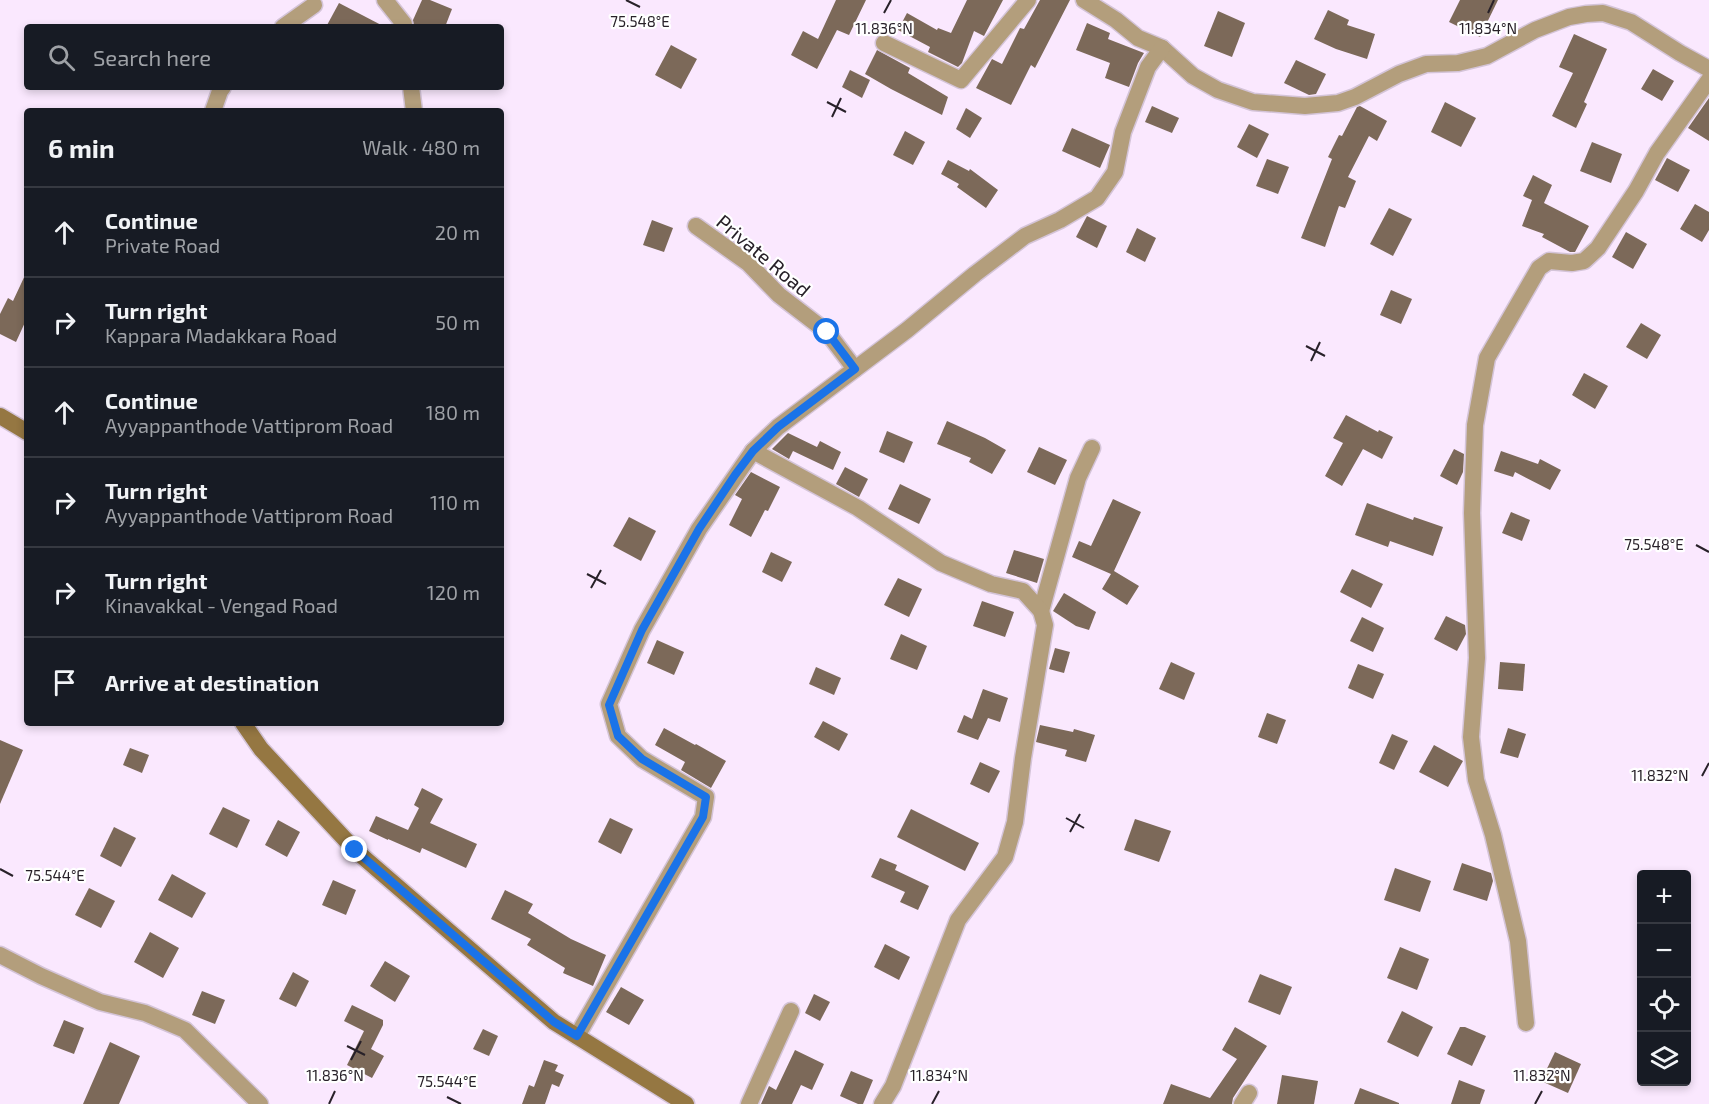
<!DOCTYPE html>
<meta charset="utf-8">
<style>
:root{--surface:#171b24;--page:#242831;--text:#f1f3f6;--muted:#9ea1a6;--line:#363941}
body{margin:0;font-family:"Exo 2",sans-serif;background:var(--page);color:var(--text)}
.controls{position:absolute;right:18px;bottom:18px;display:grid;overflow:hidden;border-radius:6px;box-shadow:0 3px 9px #0003}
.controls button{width:54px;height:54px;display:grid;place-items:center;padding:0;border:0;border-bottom:2px solid var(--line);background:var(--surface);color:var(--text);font:30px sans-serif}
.stop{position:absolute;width:18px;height:18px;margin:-14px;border:4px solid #1a73e8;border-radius:50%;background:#fff}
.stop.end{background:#1a73e8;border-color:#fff;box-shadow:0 2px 6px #0008}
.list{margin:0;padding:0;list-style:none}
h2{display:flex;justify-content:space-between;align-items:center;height:78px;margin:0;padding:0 24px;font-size:26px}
h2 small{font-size:20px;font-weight:400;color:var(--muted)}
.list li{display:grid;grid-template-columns:39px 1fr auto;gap:18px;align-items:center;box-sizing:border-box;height:90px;padding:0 24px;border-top:2px solid var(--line)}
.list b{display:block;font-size:22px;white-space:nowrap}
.list p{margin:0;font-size:20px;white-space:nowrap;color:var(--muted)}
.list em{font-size:20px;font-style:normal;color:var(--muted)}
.icon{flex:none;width:33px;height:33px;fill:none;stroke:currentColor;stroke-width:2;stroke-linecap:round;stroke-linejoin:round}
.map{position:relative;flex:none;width:1709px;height:1104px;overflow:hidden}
.search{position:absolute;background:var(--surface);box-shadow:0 3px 9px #0003;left:24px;top:24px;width:480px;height:66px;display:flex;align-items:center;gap:15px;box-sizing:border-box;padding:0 21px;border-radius:6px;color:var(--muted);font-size:22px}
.panel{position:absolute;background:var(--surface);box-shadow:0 3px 9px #0003;left:24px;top:108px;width:480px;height:618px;border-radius:6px}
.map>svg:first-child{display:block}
.building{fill:#7c6959}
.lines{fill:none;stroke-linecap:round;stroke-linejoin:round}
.minor-casing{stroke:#d4c4d8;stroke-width:19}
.secondary-casing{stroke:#d4c4d8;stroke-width:19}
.minor{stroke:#b39e7c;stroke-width:16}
.secondary{stroke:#957742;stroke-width:16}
.route{stroke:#1a73e8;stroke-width:8}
.ticks{fill:none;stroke:#282129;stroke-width:2}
.labels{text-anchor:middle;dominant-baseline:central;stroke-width:4.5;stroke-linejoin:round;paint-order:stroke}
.street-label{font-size:20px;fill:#282129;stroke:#fff}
.ticks-label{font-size:15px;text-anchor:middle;fill:#282129;stroke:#fff;stroke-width:4.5;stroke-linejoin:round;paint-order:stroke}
</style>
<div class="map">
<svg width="1709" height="1104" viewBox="0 0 1709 1104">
<rect width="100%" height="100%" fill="#fae8fe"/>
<g class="building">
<path d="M422,0H430L452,9L445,27H414L413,20Z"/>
<path d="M836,0H866L849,35L837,30L817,69L791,55L803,31L818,39Z"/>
<path d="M967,0H1003L984,36L974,31L962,63L958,67L928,52L930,47L898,30L907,13L937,30L938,28L951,33Z"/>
<path d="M1040,0H1070L1035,68L1031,65L1011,105L976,88L992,59L1002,64L1020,28L1024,29Z"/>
<path d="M1460,0H1498L1480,37L1449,22Z"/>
<path d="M339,3L385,27H326Z"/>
<path d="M1328,10L1349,20L1347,25L1375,34L1367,59L1336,49L1314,39Z"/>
<path d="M1218,11L1245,23L1232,57L1204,46Z"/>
<path d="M1087,23L1110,33L1108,39L1144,53L1138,63L1129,87L1105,78L1110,63L1076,50Z"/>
<path d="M1574,34L1607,49L1584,102L1587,104L1576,128L1552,116L1573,73L1559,67Z"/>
<path d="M671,45L697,59L681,89L655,75Z"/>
<path d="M877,50L910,68L908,73L948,97L942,115L891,89L865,74Z"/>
<path d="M1296,60L1326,74L1316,94L1309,95L1284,83Z"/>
<path d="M1653,69L1674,81L1662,101L1641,89Z"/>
<path d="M850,70L870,80L862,98L842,87Z"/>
<path d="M1709,98V141L1688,128Z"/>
<path d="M1445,102L1476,118L1461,147L1431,132Z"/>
<path d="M1152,106L1179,118L1172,133L1145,122Z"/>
<path d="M1360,106L1387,121L1377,141L1369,136L1348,177L1356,181L1345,208L1339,206L1325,247L1301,238L1332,159L1328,157L1339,135L1342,136L1357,107Z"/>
<path d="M966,108L982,118L970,138L956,129Z"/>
<path d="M1249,124L1269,134L1257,158L1237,147Z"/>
<path d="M1072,128L1110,145L1100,168L1062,151Z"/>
<path d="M905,131L925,142L913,165L893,155Z"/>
<path d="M1592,142L1622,154L1611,183L1580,171Z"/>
<path d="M1667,158L1690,170L1678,192L1655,180Z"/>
<path d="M1267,159L1289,167L1278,194L1256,186Z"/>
<path d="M948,160L969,171L970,169L998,190L986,208L957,187L959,184L941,174Z"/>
<path d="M1533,175L1552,185L1544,203L1589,226L1575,252H1570L1542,237L1544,234L1522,226L1532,200L1523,196Z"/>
<path d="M1695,204L1709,212V230L1702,242L1680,229Z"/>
<path d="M1389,208L1412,219L1393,256L1370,244Z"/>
<path d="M1087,216L1107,226L1097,248L1076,237Z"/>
<path d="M652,220L673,228L664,252L643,245Z"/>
<path d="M1137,228L1156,238L1145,262L1126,252Z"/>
<path d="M1626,232L1647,244L1633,269L1612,257Z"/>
<path d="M27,271V318L16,342L0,334V314L8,298L13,301Z"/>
<path d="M1391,290L1412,299L1401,324L1380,315Z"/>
<path d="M1641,323L1661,335L1647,359L1626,347Z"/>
<path d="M1584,373L1608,386L1595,409L1572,395Z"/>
<path d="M1346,415L1378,432L1379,430L1393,437L1382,459L1363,449L1342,486L1325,476L1343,443L1333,438Z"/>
<path d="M947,421L985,438L1006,450L992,474L969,462L971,458L937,444Z"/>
<path d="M887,431L913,442L904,463L879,452Z"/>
<path d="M788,433L817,447L820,441L841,452L833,470L793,451L789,459L772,449Z"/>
<path d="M1039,447L1067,460L1055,485L1027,472Z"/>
<path d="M1454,449L1464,454L1463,472L1457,485L1440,476Z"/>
<path d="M1501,451L1538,464L1540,459L1561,470L1550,490L1515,472L1513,477L1494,471Z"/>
<path d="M845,467L868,479L859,497L836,484Z"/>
<path d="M751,472L780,487L768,511L765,510L751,537L729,525L742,499L735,495Z"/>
<path d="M900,484L931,499L919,524L888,509Z"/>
<path d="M1113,499L1141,512L1114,571L1139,586L1127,605L1102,589L1111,574L1072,557L1079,541L1091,546Z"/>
<path d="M1367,503L1413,520L1414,517L1443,527L1433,556L1390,541L1388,547L1355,535Z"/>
<path d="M1511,512L1530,520L1522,541L1502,533Z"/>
<path d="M629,517L656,531L641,561L613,546Z"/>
<path d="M1014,550L1044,559L1037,583L1006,573Z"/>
<path d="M771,552L792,562L782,582L762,572Z"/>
<path d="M1352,569L1383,584L1371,608L1340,592Z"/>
<path d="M898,578L922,589L909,617L884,605Z"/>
<path d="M1064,593L1096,612L1089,630L1076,626L1053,611Z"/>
<path d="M982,601L1014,612L1005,637L973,626Z"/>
<path d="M1446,616L1465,625L1466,634L1457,651L1434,639Z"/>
<path d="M1362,617L1384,628L1373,652L1350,641Z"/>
<path d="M901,634L927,646L917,670L890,659Z"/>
<path d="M657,640L684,652L674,675L647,663Z"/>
<path d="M1055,648L1070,652L1064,673L1049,669Z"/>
<path d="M1171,662L1195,673L1184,700L1159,689Z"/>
<path d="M1500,662L1525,664L1523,691L1498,689Z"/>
<path d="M1358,664L1384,674L1373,699L1348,688Z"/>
<path d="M816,667L841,678L834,695L809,684Z"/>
<path d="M983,689L1008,698L1000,722L988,718L978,740L957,732L964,715L972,719Z"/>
<path d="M1267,713L1286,720L1277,744L1258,737Z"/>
<path d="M823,721L848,734L839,751L814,737Z"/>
<path d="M1040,725L1073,732L1074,729L1095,735L1086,762L1065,756L1067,750L1036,742Z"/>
<path d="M664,728L695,745L696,744L726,761L711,788L681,770L685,762L655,745Z"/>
<path d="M1508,728L1526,734L1518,758L1500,753Z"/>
<path d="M1392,734L1408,741L1394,770L1379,763Z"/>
<path d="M0,740L23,750L0,804Z"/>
<path d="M1434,745L1463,761L1448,787L1419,772Z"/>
<path d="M130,748L149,755L142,773L123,765Z"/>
<path d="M980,762L1000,771L989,793L970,784Z"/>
<path d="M422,788L443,799L430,823L477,844L466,868L422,848L420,853L388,839V840L369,831L376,816L408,830L419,808L414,805Z"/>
<path d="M223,807L250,820L237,848L209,834Z"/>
<path d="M911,809L979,843L965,871L897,837Z"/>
<path d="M610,818L633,829L621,854L598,842Z"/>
<path d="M1135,819L1171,831L1159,862L1124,850Z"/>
<path d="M278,820L300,832L287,857L265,845Z"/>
<path d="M114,827L136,838L121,867L100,856Z"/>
<path d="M880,858L897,865L895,870L929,886L918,910L900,902L905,892L871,877Z"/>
<path d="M1462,863L1491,873L1493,881L1487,901L1453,890Z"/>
<path d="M1395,868L1431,881L1420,912L1384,900Z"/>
<path d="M172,874L206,893L192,918L158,900Z"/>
<path d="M333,880L356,890L346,915L322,905Z"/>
<path d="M89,888L115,901L101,928L75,915Z"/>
<path d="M505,890L533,904L528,913L571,939L606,955L593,986L563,973L565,968L527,945L531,939L491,919Z"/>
<path d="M150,932L179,948L163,978L134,962Z"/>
<path d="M885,944L910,957L899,980L874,967Z"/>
<path d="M1400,947L1429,959L1417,990L1387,978Z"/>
<path d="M385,961L410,976L395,1002L370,986Z"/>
<path d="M293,972L309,981L296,1007L279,999Z"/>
<path d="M1260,974L1292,987L1280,1015L1248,1002Z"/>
<path d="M621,987L644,1000L629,1025L606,1012Z"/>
<path d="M202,991L225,1000L215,1024L192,1015Z"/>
<path d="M814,994L830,1002L820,1021L805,1013Z"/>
<path d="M352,1005L383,1020V1025L371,1049L384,1056L372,1078L347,1065L364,1031L344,1021Z"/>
<path d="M1402,1011L1433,1027L1418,1057L1387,1042Z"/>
<path d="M64,1020L84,1028L74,1054L53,1046Z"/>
<path d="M1235,1027L1267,1046L1233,1098L1232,1104H1163L1171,1084L1210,1098L1237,1059L1222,1050Z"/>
<path d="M1460,1027H1465L1486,1036L1472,1066L1447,1054Z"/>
<path d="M483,1029L498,1036L489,1056L473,1049Z"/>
<path d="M110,1042L140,1056L119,1104H83Z"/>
<path d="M795,1050L824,1064L812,1090L801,1085L792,1104H761L769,1086L776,1090Z"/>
<path d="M1555,1052L1581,1064L1568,1093L1541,1081Z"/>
<path d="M544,1060L558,1065L555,1071L564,1075L559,1087L552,1084L545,1104H522L529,1085L534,1087Z"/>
<path d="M851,1071L873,1080L863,1104H858L840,1096Z"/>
<path d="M1282,1075L1318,1081L1314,1104H1277Z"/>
<path d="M1459,1080L1485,1090L1480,1104H1451Z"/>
<path d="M1360,1088L1399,1103V1104H1354Z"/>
</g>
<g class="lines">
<g class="minor-casing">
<g id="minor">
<path d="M385,0L404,24V27"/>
<path d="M1084,0L1116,20L1138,38L1162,48L1193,76L1218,90L1253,102L1305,106L1338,103L1355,97L1399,74L1426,64L1458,63L1487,56L1535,30L1569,17L1586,14L1603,13L1631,22L1680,53L1709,69"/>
<path d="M283,27L314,5"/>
<path d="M884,43L961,80L1028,0"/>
<path d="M411,87L414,111"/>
<path d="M213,111L220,91L223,87"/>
<path d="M696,226L748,263L779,295L827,332L855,369"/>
<path d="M1041,611L1078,478L1092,448"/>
<path d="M0,955L41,976L100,1002L145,1013L185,1030L260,1104"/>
<path d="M1526,1023L1518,941L1493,835L1476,780L1471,737L1477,658L1472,513L1475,425L1487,358L1539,268L1549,261L1572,263L1584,261L1598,248L1636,191L1657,153L1709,80"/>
<path d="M577,1036L703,817L706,797L642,759L618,736L609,704L642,630L699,529L753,451"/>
<path d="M749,1104L791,1011"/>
<path d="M882,1104L893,1086L958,920L1005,857L1015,822L1023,758L1045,625L1041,611L1023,591L991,584L941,563L858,508L753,451L778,427L907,330L975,274L1025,236L1060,220L1097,198L1115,172L1123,132L1148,67L1162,48"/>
<path d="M1242,1104L1249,1093"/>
</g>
</g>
<g class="secondary-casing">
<g id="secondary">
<path d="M0,416L27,432"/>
<path d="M243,723L261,749L355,850L554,1022L686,1104"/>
</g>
</g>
<use href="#minor" class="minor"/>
<use href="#secondary" class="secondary"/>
</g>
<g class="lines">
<path class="route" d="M355,850L554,1022L577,1036L703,817L706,797L642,759L618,736L609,705L642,630L699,529L735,475L753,451L778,427L855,369L827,332"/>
</g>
<path class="ticks" d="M626,0L640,7M884,13L891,0M1488,13L1494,0M827,102L846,112M832,117L841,98M1306,346L1325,356M1311,361L1320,342M1696,545L1709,552M587,574L606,584M591,588L601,570M1702,776L1709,763M1066,818L1084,828M1070,832L1080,814M0,869L13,876M347,1046L365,1055M351,1060L361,1041M447,1097L461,1104M329,1104L335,1091M932,1104L939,1091M1535,1104L1542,1091"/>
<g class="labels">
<g class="street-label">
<text transform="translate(764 255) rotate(40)">Private Road</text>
</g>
</g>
<g class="ticks-label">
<text x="640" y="27">75.548°E</text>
<text x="884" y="34">11.836°N</text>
<text x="1488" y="34">11.834°N</text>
<text x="1654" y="550">75.548°E</text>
<text x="1660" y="781">11.832°N</text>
<text x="55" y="881">75.544°E</text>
<text x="335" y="1081">11.836°N</text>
<text x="939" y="1081">11.834°N</text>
<text x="1542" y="1081">11.832°N</text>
<text x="447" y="1087">75.544°E</text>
</g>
</svg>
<div class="controls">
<button>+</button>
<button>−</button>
<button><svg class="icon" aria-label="locate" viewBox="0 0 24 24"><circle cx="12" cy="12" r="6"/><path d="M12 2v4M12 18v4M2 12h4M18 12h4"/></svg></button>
<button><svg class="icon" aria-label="layers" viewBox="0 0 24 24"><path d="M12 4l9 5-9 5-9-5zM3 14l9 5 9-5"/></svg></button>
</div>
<div class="stop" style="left:827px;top:332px"></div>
<div class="stop end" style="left:355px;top:850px"></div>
<div class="search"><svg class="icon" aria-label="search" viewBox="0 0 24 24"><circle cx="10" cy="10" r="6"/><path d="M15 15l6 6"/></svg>Search here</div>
<section class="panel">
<h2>6 min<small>Walk · 480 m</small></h2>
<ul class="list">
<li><svg class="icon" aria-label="ahead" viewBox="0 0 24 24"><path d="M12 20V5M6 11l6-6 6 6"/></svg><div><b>Continue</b><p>Private Road</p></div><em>20 m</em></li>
<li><svg class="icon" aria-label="right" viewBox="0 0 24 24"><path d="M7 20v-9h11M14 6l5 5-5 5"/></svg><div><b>Turn right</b><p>Kappara Madakkara Road</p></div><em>50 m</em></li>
<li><svg class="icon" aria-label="ahead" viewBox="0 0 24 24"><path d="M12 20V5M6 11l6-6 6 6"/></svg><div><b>Continue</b><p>Ayyappanthode Vattiprom Road</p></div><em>180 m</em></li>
<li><svg class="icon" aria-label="right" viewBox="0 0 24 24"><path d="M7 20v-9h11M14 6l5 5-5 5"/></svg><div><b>Turn right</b><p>Ayyappanthode Vattiprom Road</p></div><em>110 m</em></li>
<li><svg class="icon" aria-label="right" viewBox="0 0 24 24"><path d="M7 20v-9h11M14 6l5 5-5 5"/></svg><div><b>Turn right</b><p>Kinavakkal - Vengad Road</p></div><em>120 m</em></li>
<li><svg class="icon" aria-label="arrive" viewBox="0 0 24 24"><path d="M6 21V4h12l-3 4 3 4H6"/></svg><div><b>Arrive at destination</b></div></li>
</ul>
</section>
</div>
